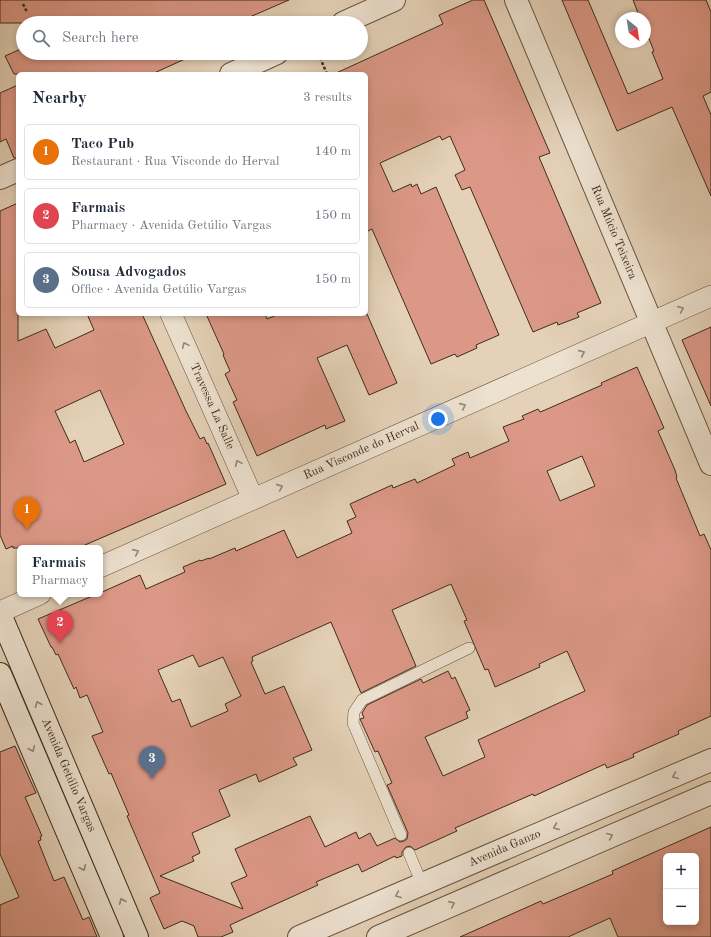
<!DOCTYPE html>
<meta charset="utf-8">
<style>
:root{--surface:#fff;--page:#f2f2f3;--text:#1f2937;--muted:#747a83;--line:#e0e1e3;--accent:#8f2418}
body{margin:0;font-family:"Old Standard TT",serif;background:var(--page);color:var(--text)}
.controls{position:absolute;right:12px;bottom:12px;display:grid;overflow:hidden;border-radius:6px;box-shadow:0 2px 6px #0003}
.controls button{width:36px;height:36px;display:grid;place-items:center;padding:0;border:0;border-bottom:1px solid var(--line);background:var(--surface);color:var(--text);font:20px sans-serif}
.compass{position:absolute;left:615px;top:12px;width:36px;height:36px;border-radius:50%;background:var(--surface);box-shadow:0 2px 6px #0003;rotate:150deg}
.you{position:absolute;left:438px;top:419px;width:14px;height:14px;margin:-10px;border:3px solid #fff;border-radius:50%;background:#1a73e8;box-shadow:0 0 0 6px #1a73e833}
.badge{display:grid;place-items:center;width:26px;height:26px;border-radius:50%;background:var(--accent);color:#fff;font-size:13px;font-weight:700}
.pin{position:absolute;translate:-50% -33px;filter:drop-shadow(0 1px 2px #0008)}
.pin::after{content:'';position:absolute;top:21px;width:14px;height:12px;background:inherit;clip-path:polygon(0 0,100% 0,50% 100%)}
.popup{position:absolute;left:17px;top:545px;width:86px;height:52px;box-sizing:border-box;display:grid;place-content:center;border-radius:6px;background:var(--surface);filter:drop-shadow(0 1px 3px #0005);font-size:13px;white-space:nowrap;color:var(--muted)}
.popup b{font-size:15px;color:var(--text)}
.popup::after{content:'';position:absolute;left:50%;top:100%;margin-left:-8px;border:8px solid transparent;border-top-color:var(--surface)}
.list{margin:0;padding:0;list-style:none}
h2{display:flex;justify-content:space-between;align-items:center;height:52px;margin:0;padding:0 16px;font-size:17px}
h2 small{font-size:13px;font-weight:400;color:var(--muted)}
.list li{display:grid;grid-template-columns:26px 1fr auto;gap:12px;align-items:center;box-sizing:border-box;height:56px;margin:0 8px 8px;padding:0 8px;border:1px solid var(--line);border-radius:6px}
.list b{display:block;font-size:15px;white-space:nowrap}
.list p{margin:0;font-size:13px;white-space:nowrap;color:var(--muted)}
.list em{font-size:13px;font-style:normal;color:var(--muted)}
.icon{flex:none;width:22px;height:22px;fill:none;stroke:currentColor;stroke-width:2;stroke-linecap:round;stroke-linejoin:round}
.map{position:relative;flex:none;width:711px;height:937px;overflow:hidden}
.search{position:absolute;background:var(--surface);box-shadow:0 2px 6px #0003;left:16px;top:16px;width:352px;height:44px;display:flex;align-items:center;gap:10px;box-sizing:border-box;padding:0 14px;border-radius:22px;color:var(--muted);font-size:15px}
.panel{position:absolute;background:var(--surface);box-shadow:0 2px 6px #0003;left:16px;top:72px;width:352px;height:244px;border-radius:6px}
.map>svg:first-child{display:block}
.building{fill:#dc9887;stroke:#3d2d1b;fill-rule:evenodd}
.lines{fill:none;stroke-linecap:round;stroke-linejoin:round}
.service-casing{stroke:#675642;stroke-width:12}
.minor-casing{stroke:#675642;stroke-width:22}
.tertiary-casing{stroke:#675642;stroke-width:24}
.secondary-casing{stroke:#3d2d1b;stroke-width:24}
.path{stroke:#3d2d1b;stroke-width:2.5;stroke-dasharray:3 2;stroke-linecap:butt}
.service{stroke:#ede1d0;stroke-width:11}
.minor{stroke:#ede1d0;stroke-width:21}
.tertiary{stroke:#ede1d0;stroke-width:22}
.secondary{stroke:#ede1d0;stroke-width:22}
.oneway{stroke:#958776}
.labels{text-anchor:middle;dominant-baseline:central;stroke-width:4;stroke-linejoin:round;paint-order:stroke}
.street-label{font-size:12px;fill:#3d2d1b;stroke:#ede1d0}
</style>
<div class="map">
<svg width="711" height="937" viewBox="0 0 711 937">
<rect width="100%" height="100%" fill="#e4d1b7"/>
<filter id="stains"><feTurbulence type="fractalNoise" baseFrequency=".005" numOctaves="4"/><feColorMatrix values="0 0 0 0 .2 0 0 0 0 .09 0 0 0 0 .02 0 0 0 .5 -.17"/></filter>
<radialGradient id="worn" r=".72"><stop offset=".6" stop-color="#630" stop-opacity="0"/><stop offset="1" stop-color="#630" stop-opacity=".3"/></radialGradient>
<g class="building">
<path d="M0,0H289L236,23H0Z"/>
<path d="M473,0H484L550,153L539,157L601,303L577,313L579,317L558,325L557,322L533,332L470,187L462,190L455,175L465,170L450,136L442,140L440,136L380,163L393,192L411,184L412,187L417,184L421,194L436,187L499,335L476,345L477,348L457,357L455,354L431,364L372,229L366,232V74H334L443,24L439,15Z"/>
<path d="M562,0H588L628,94L663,79L652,52L654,51L645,29V18H640L633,0H706L711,12V92L703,96L711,115V196L672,107L617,131Z"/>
<path d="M23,48V53H196V54L152,74H14L5,56Z"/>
<path d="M18,85V158H14L6,139L0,142V93Z"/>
<path d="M18,203V341L46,329L55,348L94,330L87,314H142L186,411L200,439L204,437L207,444L208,443L226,484L78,548H13V546L6,549L0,535V211ZM100,390L124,444L84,462L75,440L70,443L55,411Z"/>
<path d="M206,314H265L267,319L279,314H367L397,383L369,395L347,345L317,358L345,421L326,429L325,425L257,456L233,402L237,400L225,374L230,371L223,355L224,354Z"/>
<path d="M711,327V406L682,340Z"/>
<path d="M637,367L664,428L658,431L675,470L677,477L676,478L700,536L704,534L711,550V716L678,731L679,734L633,754L634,757L607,768L605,764L534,796L533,794L455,828L457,831L415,850L410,846L406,847L402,852V856L396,858L395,856L362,872L358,864L316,882L318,885L230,925L233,932L221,937H198L194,926L182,921L164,929L150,898L160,893L127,816L129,815L111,773L109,774L92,736L103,732L87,695L80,698L76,687L74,689L58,654L56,655L52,647H51L38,619L97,594H100V593L140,575L146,589L185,572L183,567L200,560L201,561L209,558V559L235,548L236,551L284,530L297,558L352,533L347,521L356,517L350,504L392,485L393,488L415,479L417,483L455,465L452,459L468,452L470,458L509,441L503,427L524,419L522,416L538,409L540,412L545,410L602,385L601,383ZM582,456L595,486L560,501L547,471ZM451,584L467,620L464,621L485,670L488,669L495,687L540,667L539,664L567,651L585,691L478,740L485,757L443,776L425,737L468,718L466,712L470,710L455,677L452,679L448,671L423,683L421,679L367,705L362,713L364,718L360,719L375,752L378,751L392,783L387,785L408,833L407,839L404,841L400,842L395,838L377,846L370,833L359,839L356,832L325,847L310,816L235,849L247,876L231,883L243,909L160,876L194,861L192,857L200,853L192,833L230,816L219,790L256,774L259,782L297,765L293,758L312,750L284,686L265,694L251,662L253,661L252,657L331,622L361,693L416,666L392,610ZM193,655L199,667L223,657L241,696L225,704L228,711L191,727L180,699L172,702L158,670Z"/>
<path d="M15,746L36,793L25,797L42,836L40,837L41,840L38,841L54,881L64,877L83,920L89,917L97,937H0V905L19,897L0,854V752Z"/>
<path d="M711,827V937H618L610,918L568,937H460L541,901L543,904L613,874L612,871ZM666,856H696V922H666Z"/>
</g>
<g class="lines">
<g class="service-casing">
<g id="service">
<path d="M401,835L353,723L354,712L362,700L469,648"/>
<path d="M409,853L422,884"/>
</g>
</g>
<g class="minor-casing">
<g id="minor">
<path id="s1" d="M171,314L253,499"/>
<path id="s2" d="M100,567L711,296"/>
<path d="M0,612L40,594"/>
</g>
</g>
<g class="tertiary-casing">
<g id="tertiary">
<path id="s3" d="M516,0L711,464"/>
<path d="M343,23L394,0"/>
<path d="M231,74L277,53"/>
<path d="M0,178L18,170"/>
<path id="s4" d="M299,937L711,760"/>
<path d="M378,937L711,793"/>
</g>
</g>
<g class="secondary-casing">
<g id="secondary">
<path id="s5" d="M0,614L137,937"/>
<path d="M0,674L112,937"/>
</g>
</g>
<g class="path">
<path d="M23,4L27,12"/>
<path d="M318,53L327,74"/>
</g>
<use href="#service" class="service"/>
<use href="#minor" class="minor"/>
<use href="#tertiary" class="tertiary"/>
<use href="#secondary" class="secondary"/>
</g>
<defs><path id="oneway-chevron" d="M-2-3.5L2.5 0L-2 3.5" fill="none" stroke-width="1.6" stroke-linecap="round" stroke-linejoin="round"/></defs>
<g class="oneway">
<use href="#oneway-chevron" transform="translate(681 309) rotate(-24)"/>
<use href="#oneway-chevron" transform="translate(185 345) rotate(-114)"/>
<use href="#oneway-chevron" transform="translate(582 353) rotate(-24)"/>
<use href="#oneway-chevron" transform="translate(463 406) rotate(-24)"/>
<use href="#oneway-chevron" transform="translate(238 463) rotate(-114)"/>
<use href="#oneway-chevron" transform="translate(280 487) rotate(-24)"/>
<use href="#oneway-chevron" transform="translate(136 552) rotate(-24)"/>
<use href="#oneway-chevron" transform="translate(38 704) rotate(-113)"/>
<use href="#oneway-chevron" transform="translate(32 749) rotate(67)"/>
<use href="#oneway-chevron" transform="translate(675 776) rotate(157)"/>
<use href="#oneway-chevron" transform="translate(556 827) rotate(157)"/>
<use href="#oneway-chevron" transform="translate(610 836) rotate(-23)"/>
<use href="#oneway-chevron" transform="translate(83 868) rotate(67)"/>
<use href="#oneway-chevron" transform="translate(398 895) rotate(157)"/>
<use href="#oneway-chevron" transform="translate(122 901) rotate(-113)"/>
<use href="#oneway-chevron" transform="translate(452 904) rotate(-24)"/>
</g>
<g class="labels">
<g class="street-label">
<text stroke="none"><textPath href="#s3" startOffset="252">Rua Múcio Teixeira</textPath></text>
<text stroke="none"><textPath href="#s1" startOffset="101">Travessa La Salle</textPath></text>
<text stroke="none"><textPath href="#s2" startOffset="286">Rua Visconde do Herval</textPath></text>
<text stroke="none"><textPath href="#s5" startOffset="175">Avenida Getúlio Vargas</textPath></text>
<text stroke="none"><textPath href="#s4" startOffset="224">Avenida Ganzo</textPath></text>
</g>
</g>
<rect width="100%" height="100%" filter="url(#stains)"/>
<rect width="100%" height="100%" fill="url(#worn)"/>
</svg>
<div class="controls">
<button>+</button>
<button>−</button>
</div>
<svg class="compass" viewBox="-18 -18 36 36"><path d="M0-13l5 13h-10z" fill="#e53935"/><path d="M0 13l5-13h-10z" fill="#747a83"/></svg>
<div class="you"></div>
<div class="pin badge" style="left:27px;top:530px;background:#e8710a">1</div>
<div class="pin badge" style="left:60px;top:643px;background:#e0444e">2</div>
<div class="popup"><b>Farmais</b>Pharmacy</div>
<div class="pin badge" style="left:152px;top:779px;background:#5c6f8a">3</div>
<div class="search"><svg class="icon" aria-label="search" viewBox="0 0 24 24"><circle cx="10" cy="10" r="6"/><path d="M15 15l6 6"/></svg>Search here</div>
<section class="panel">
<h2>Nearby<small>3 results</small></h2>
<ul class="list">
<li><span class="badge" style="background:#e8710a">1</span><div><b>Taco Pub</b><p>Restaurant · Rua Visconde do Herval</p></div><em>140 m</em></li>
<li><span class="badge" style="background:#e0444e">2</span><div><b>Farmais</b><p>Pharmacy · Avenida Getúlio Vargas</p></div><em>150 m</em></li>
<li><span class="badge" style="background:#5c6f8a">3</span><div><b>Sousa Advogados</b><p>Office · Avenida Getúlio Vargas</p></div><em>150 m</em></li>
</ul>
</section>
</div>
